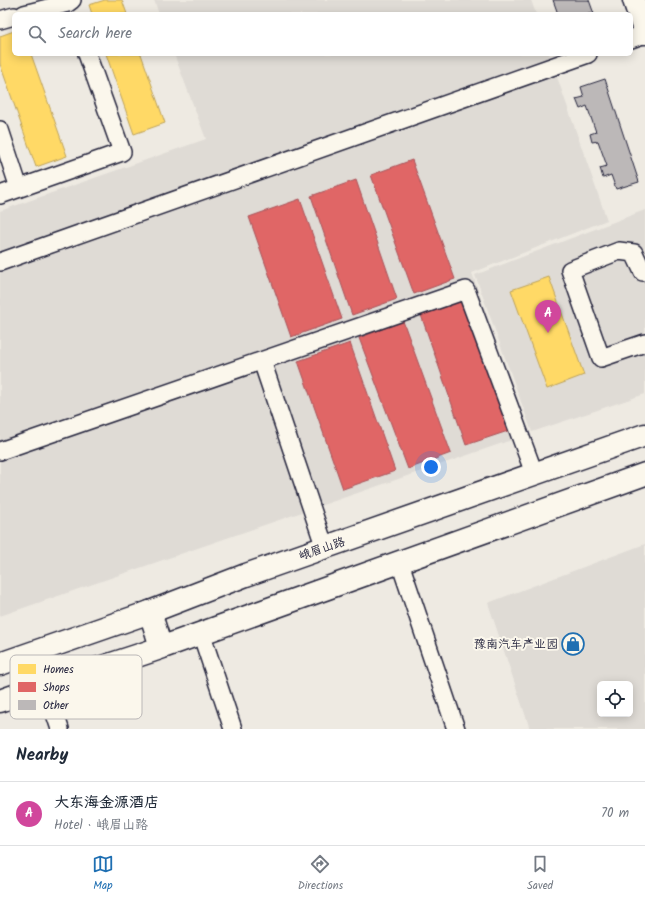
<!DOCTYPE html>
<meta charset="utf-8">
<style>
:root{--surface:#fff;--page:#f2f2f3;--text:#1f2937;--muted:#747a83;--line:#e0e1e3;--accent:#1f6fb2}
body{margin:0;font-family:Kalam,"LXGW WenKai TC",sans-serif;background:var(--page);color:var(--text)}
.controls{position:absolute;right:12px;bottom:12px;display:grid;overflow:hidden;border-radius:6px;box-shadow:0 2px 10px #0003}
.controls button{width:36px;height:36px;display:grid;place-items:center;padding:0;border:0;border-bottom:1px solid var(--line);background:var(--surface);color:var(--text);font:20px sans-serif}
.you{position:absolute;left:431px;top:467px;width:14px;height:14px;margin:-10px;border:3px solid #fff;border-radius:50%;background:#1a73e8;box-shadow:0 0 0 6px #1a73e833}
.badge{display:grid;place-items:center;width:26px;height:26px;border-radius:50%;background:var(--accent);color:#fff;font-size:13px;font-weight:700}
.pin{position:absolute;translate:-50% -33px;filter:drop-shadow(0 1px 2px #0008)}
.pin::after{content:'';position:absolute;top:21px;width:14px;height:12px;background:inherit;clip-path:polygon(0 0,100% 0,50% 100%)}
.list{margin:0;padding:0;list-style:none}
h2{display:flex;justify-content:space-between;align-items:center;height:52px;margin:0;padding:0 16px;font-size:17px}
h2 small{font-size:13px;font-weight:400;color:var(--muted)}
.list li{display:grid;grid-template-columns:26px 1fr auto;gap:12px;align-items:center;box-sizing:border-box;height:64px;padding:0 16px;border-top:1px solid var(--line)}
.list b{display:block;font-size:15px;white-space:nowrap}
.list p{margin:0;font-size:13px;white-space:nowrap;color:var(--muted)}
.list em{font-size:13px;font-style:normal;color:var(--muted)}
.icon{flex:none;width:22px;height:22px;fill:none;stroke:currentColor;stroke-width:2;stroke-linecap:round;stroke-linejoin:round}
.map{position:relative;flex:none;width:645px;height:729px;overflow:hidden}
.search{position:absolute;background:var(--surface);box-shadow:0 2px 10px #0003;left:12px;right:12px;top:12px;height:44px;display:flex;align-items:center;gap:10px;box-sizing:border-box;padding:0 14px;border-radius:6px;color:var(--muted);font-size:15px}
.sheet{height:116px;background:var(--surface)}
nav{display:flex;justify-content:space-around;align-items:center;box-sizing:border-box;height:56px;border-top:1px solid var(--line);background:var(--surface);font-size:11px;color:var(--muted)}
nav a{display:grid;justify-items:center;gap:2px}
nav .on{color:var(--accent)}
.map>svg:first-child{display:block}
.built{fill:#dfdbd5;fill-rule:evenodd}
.homes{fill:#ffd966;stroke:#bda259}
.shops{fill:#e06666;stroke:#a75259}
.building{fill:#bcb8b8;stroke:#22223b}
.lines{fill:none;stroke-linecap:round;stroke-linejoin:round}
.minor-casing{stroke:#22223b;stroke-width:20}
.tertiary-casing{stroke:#22223b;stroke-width:25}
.primary-casing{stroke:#22223b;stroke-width:25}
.minor{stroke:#fbf7ec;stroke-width:17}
.tertiary{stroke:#fbf7ec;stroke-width:22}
.primary{stroke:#fbf7ec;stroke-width:22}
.labels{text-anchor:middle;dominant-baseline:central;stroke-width:4;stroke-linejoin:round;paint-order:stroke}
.street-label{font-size:12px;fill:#22223b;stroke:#fbf7ec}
.poi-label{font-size:12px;fill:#22223b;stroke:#fbf7ec;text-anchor:end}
.key{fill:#fbf7ec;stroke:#bab7b7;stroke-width:1}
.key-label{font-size:11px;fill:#22223b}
</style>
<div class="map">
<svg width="645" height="729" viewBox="0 0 645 729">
<rect width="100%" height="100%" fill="#eeeae2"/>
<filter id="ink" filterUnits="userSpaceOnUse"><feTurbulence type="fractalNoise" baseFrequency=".025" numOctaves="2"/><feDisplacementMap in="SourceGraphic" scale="8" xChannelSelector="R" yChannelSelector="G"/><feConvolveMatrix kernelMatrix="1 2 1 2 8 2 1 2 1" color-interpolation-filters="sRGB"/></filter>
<g filter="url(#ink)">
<g class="built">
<path d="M154,0H531L536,14H159Z"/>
<path d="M174,54H549L607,220L472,273L529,434L0,616V211L206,139Z"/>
<path d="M645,210V394L532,432L475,275Z"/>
<path d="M645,544V729H530L488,603ZM600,684H630V714H600Z"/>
</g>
<g class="homes">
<path d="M105,0H122L127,14H92L89,5Z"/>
<path d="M14,31V54H31L67,156L36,167L0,64V36Z"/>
<path d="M106,54H141L165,123L134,134Z"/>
<path d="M549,277L584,375L547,389L511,290Z"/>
</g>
<g class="shops">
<path d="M412,160L455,279L414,294L371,175Z"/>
<path d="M356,180L397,299L352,315L311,196Z"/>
<path d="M300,199L342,319L291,337L249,217Z"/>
<path d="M463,300L508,431L466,445L421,315Z"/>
<path d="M403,321L451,453L408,469L359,338Z"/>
<path d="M350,343L395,471L343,489L298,361Z"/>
</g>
<g class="building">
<path d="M553,0H589L594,14H558Z"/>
<path d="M605,79L639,182L616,189L611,175L603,178L600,168L607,166L598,141L592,142L590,134L596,132L587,106L580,109L576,99L584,97L581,87Z"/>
</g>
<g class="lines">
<g class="minor-casing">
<g id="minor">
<path d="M24,14L68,3L72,0"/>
<path d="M0,20L14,16"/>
<path d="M631,39L645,34"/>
<path d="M0,130L19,188"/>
<path d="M0,195L122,152L87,54"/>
<path d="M0,262L588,54"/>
<path d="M645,272H643L634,253L619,251L570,270L601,358L645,343"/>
<path d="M262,361L325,548"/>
<path d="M0,451L466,290L534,473"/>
<path d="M400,563L456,729"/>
<path d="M201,633L233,729"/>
<path d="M45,684L60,729"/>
</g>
</g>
<g class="tertiary-casing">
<g id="tertiary">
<path d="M150,612L161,647"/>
<path d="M0,664L150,612L246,575L645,435"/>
<path d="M0,701C54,681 109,666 163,647C324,590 485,533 645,474"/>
</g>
</g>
<g class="primary-casing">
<path id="primary" d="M634,0L645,33"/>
</g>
<use href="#minor" class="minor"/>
<use href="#tertiary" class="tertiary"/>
<use href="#primary" class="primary"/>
</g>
</g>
<defs>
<g id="shop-ring" transform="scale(1.15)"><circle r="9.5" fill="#fbf7ec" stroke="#1f6fb2" stroke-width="1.5"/><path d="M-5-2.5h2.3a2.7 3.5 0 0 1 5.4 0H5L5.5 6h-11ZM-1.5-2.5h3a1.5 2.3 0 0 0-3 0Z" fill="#1f6fb2"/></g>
</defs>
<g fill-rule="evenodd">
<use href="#shop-ring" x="573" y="644"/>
</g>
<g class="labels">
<g class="street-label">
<text transform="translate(322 549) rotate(-19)">峨眉山路</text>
</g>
<g class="poi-label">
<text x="558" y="644">豫南汽车产业园</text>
</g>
</g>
<rect x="10" y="655" width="132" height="64" rx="6" class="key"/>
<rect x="18" y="664" width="18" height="10" fill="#ffd966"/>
<rect x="18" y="682" width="18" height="10" fill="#e06666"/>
<rect x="18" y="700" width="18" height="10" fill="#bcb8b8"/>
<g class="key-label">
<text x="43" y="673">Homes</text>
<text x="43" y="691">Shops</text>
<text x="43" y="709">Other</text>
</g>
</svg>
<div class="controls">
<button><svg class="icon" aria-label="locate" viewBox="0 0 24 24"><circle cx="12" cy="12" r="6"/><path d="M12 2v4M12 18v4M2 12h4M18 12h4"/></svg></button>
</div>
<div class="you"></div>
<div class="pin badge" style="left:548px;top:333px;background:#d1479c">A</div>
<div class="search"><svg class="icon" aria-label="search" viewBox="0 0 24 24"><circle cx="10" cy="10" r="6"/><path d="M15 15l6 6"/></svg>Search here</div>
</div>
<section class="sheet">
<h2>Nearby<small></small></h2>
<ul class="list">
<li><span class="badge" style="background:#d1479c">A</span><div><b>大东海金源酒店</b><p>Hotel · 峨眉山路</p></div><em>70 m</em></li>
</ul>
</section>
<nav>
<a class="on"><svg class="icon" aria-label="map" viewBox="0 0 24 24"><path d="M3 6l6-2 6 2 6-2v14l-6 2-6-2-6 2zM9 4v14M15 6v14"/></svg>Map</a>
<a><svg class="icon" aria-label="directions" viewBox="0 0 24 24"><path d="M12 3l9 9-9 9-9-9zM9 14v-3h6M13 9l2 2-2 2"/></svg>Directions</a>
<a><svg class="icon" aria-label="saved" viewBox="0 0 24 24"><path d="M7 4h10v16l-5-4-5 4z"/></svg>Saved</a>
</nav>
